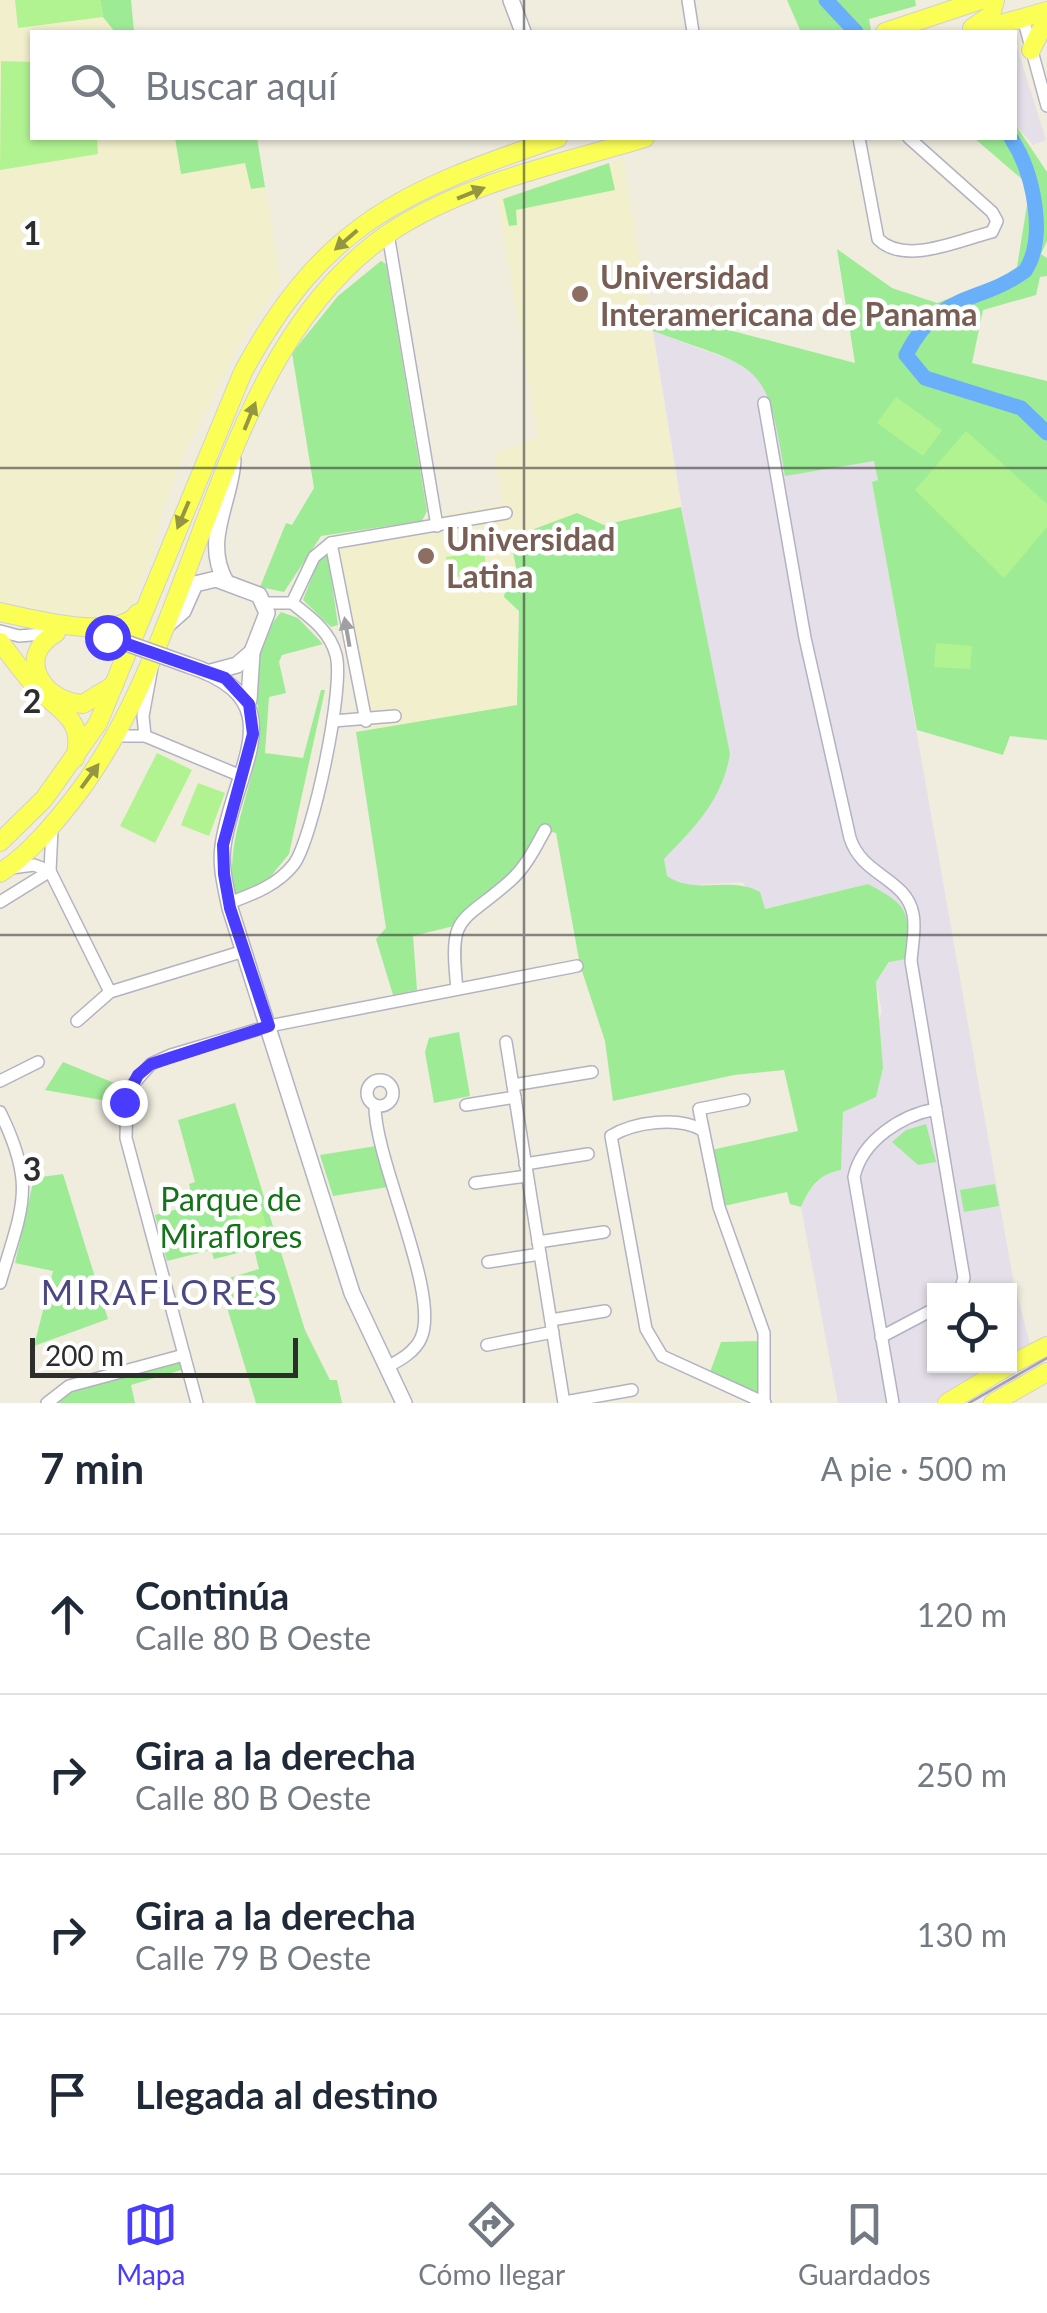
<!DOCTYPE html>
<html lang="es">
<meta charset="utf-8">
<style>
:root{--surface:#fff;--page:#f6f6f7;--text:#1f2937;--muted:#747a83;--line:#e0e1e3;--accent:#493cff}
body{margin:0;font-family:Lato,sans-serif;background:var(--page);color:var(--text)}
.controls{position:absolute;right:30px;bottom:30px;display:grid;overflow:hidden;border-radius:0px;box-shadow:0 2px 8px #0004}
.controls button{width:90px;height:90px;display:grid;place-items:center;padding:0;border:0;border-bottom:2px solid var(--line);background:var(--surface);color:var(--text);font:50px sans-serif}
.scale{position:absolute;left:30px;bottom:25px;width:268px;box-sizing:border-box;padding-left:10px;border:5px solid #2d2d2d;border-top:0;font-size:28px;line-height:35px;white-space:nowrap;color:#2d2d2d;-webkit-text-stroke:8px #fff;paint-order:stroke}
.stop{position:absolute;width:30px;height:30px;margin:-22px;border:8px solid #493cff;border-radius:50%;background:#fff}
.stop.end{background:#493cff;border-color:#fff;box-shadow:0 2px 10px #0008}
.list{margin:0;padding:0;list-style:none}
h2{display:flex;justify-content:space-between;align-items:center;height:130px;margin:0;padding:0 40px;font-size:42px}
h2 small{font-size:32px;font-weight:400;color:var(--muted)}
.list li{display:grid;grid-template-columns:65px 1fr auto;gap:30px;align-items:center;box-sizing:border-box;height:160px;padding:0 40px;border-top:2px solid var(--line)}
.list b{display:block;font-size:38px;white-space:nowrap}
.list p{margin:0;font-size:32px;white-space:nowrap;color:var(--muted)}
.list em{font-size:32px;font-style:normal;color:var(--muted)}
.icon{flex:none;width:55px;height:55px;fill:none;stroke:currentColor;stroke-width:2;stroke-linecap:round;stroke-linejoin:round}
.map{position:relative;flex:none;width:1047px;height:1403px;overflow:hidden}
.search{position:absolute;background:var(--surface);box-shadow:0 2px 8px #0004;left:30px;right:30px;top:30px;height:110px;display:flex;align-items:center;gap:25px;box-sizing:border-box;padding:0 35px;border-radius:0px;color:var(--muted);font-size:38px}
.sheet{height:770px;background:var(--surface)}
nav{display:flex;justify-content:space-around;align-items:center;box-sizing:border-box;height:140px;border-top:2px solid var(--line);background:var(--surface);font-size:28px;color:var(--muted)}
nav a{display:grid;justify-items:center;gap:5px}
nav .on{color:var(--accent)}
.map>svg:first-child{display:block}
.industrial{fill:#e4dfe8}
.education{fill:#f2efcd}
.green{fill:#9eeb96}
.pitch{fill:#b1f391}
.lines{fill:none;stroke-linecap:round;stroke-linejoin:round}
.river{stroke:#69affa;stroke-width:15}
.street-casing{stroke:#b3b2c2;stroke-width:14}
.secondary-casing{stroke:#b3b2c2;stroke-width:18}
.primary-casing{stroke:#d1d1d1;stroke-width:20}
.street{stroke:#fff;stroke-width:11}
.secondary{stroke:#fff;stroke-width:15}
.primary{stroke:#fbfe55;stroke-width:18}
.rail{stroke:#a3a0b9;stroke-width:2.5}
.secondary-bridge-casing{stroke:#b3b2c2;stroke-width:18;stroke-linecap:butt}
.secondary-bridge{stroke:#fff;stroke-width:15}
.oneway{fill:#949641}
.oneway2{fill:#a0a0a0}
.route{stroke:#493cff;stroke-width:12}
.grid{fill:none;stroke:#2d2d2d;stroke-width:2.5;stroke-opacity:0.55}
.education-dot{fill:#8d6e63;stroke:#fff;stroke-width:4}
.labels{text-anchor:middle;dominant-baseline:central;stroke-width:9;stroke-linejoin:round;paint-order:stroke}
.education-label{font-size:32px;font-weight:bold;fill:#785e54;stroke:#fff;text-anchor:start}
.park-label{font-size:32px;fill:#147318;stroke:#fff}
.neighbourhood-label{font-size:35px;letter-spacing:2.5px;fill:#4c4883;stroke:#fff}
.grid-label{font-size:32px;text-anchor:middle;font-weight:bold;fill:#2d2d2d;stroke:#fff;stroke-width:9;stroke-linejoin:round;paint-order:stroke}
</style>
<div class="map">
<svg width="1047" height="1403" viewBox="0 0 1047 1403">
<rect width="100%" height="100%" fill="#f0ecde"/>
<g class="industrial">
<path d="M1014,38L1046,140L1033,145L1015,124Z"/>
<path d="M653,331L752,368L863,390L878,481L872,482L876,502L1013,1279L1030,1344L1010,1357V1290H934V1366H996L935,1403H838L801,1207L808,1191L828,1172L841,1170L843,1112L882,1012L876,982L890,962L868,884L764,909L742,882L681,886L667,876L663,859L730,754L703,635Z"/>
</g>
<g class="education">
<path d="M0,0H131L134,32H32V138H257L281,283L250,324L185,453L161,514L153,554L126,618L68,617L0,605Z"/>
<path d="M623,159L681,507L604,526L518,577L517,705L370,730L337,545L445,524L443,515L502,503L494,454L538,437L497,199Z"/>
</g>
<g class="green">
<path d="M100,0H131L134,32H115L103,17Z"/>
<path d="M787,0H915L916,6L869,19L871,30L862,32H801Z"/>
<path d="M1015,124L1047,172V241L1041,254L1047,258V276L1040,277L1036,295L983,310L972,363L1047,381V740L1010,736L1003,755L917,730L872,482L878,480L874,461L785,476C766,357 761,371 653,331L649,309L855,363L837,249L892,288L937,303L1016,273L1030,186L974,138H1014Z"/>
<path d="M175,138H257L265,187L251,189L245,163L181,174Z"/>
<path d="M609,163L615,190L516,210L517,225L509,226L503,199Z"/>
<path d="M381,261L386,264L427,511L422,521L321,536L284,592L260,587L286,523L292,525L314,488L292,353L338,296Z"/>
<path d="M681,507L730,754C722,800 696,826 664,859L667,876C697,896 730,875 760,892L765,909L868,884C910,906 910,912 906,959L889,962L876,982L883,1068L876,1097L843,1112L841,1170C820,1173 809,1188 801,1207L790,1204L787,1192L724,1206L711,1150L798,1131L784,1070L734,1075L613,1101L605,1041L580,965L556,833L545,830L528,862L458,925L413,936L417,990L393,995L376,939L386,928L356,732L517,705L519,611L504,597L507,582L518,577L510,538L577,513L604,525Z"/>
<path d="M320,556H328L338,625L331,627L303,600Z"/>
<path d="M281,612L298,618L323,644L282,655L279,662L286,693L269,697L265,753L303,758L321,690H325L289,854L262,887L234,899C225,839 249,803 257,746C264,695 240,661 281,612Z"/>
<path d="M459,1032L470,1096L434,1103L425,1052L429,1038Z"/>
<path d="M63,1062L119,1085L113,1102L45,1090Z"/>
<path d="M235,1103L305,1330L330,1380H337L342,1403H256L219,1281L259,1269L254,1249L214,1259L211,1250L167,1261L155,1215L194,1205L189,1184L195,1182L178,1120Z"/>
<path d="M926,1124L936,1162L918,1165L892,1142L906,1130Z"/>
<path d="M376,1146L388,1187L333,1196L320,1155Z"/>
<path d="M63,1174L108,1319L34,1346L53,1271L15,1263L34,1178Z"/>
<path d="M995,1184L999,1206L964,1212L960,1190Z"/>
<path d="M759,1341L761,1385L755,1398L709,1375L721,1342Z"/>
<path d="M184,1355L188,1368L131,1385L135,1403H47L69,1386Z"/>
</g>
<g class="pitch">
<path d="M15,0H100L103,17L18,28Z"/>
<path d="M1,61L32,62V138H97L98,154L0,170Z"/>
<path d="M896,397L942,430L923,456L877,423Z"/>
<path d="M966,431L1047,504V527L1004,578L915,490Z"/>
<path d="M484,551L487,572L450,578L446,557Z"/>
<path d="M936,643L972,646L970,669L934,667Z"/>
<path d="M157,753L192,770L155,843L120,826Z"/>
<path d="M198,783L225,793L209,836L181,825Z"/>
<path d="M260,1203L270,1240L246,1246L236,1209Z"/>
</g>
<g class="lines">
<g class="river">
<path d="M826,0L856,32"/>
<path d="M1011,138C1034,173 1047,238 1025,271C980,304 938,291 906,355L925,378L1021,408L1047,433"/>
</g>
<g class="street-casing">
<g id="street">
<path d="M688,0L693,32"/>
<path d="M1023,18L1047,106"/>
<path d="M859,138L878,239C905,266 959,240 992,232L997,221L992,212L909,138"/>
<path d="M388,234L437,526"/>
<path d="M764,403L805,638L850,838C862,876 906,878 913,914C916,928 912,947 911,961L964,1278L960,1290"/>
<path d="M331,543L366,721"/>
<path d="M292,603L314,557L331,543L506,513"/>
<path d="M0,631L19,636L55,633"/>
<path d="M333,721L395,716"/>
<path d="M117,736H145L241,776"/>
<path d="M145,736L143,716L152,667"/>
<path d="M52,829L50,871L110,992"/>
<path d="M11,868L34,865L50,871"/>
<path d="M0,902L50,871"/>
<path d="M229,903C253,894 278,885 294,864C313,838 345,686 336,655C330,631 310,617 292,603H266"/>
<path d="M457,989C449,912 459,926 510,881C526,867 535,848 545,830"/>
<path d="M77,1021L110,992L244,951"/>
<path d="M506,1042L564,1403"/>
<circle cx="380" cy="1093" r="13"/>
<path d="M0,1081L38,1062"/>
<path d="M513,1085L592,1072"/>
<path d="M744,1100L699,1109L719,1207L764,1333V1402"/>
<path d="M375,1105C374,1160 441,1294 421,1338C415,1352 400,1360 387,1367"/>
<path d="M466,1105L515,1097"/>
<path d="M0,1112C37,1187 22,1207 0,1283"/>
<path d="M702,1130C678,1116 634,1122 611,1136L646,1329L662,1356L765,1403"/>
<path d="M525,1164L588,1154"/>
<path d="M475,1183L527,1176"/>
<path d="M538,1242L604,1232"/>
<path d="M488,1262L540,1254"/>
<path d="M551,1320L605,1311"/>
<path d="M881,1337L934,1309"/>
<path d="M487,1345L553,1332"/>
<path d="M565,1402L632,1390"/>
<path d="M47,1403L69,1386L184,1355"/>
<path d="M197,1403L126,1138L127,1091L151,1064L171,1055L269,1026L577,966"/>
<path d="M893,1403L854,1177C862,1140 902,1115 936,1109"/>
</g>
</g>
<g class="secondary-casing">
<g id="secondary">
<path d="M511,0L523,32"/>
<path d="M226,582C202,540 231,502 233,460"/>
<path d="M166,626L183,611L195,584L216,579L259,595L267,613L252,652L249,700"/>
<path d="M188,665C298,700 234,766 223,846C220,867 226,888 230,908L352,1293L404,1403"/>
<path d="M211,672L237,665L252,652"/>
</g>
</g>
<g class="primary-casing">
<g id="primary">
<path d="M972,28L991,15L995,0"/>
<path d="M885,32L981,0"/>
<path d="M973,32L1047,11"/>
<path d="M1031,50L1047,18"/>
<path d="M0,612C32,619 118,642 138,613"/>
<path d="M56,633C14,657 43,702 83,704L114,685"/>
<path d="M0,642C12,657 23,673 36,687C58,711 86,718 75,758"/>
<path d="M0,842L44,799L98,723L243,372C324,222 405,190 558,138"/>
<path d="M0,873C29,854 54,824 75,797C203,631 213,354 389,233C464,183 560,164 645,138"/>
<path d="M1010,1365L1047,1346"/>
<path d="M947,1403L1008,1366"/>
<path d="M993,1403L1047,1372"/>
</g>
</g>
<use href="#street" class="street"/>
<use href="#secondary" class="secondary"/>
<use href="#primary" class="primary"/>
<path class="rail" d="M969,1403L1047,1358"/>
<g class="secondary-bridge-casing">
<path id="secondary-bridge" d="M115,639L188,665"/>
</g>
<use href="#secondary-bridge" class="secondary-bridge"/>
</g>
<defs><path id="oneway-solid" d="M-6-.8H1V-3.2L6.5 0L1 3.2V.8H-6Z" transform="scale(2.5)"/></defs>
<g class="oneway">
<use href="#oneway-solid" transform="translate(471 193) rotate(-22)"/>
<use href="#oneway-solid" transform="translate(346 240) rotate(139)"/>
<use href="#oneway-solid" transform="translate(250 416) rotate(-68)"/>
<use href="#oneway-solid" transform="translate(183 515) rotate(113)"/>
<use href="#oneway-solid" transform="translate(90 776) rotate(-54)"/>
</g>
<use class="oneway2" href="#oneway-solid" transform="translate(347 632) rotate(-100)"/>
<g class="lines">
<path class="route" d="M107,637L225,678L249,704L253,734L223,845L224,874L230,908L269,1026L151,1064L138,1075L124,1102"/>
</g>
<path class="grid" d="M524,0V32M524,138V1403M0,468H1047M0,935H1047"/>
<g class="education-dot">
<circle cx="580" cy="294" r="10"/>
<circle cx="426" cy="556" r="10"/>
</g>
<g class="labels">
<g class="education-label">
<text x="600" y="276">Universidad<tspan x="600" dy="37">Interamericana de Panama</tspan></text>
<text x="446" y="538">Universidad<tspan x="446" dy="37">Latina</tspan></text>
</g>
<g class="park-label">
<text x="231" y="1198">Parque de<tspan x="231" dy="37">Miraflores</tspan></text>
</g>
<g class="neighbourhood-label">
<text x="160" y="1291">MIRAFLORES</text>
</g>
</g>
<g class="grid-label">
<text x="32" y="245">1</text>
<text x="32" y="713">2</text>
<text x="32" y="1181">3</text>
</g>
</svg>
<div class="controls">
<button><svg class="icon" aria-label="locate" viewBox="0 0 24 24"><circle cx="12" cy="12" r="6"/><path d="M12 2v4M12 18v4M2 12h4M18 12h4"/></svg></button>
</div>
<div class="scale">200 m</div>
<div class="stop" style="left:107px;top:637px"></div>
<div class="stop end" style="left:124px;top:1102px"></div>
<div class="search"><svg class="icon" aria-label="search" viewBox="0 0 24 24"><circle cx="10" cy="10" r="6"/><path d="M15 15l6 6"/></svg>Buscar aquí</div>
</div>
<section class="sheet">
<h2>7 min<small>A pie · 500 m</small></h2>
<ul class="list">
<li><svg class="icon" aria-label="ahead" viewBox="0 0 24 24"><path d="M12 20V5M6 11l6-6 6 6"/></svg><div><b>Continúa</b><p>Calle 80 B Oeste</p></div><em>120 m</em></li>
<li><svg class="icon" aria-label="right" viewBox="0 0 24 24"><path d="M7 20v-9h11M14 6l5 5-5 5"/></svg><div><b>Gira a la derecha</b><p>Calle 80 B Oeste</p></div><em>250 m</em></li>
<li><svg class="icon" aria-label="right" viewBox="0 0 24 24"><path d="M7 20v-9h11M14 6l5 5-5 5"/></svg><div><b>Gira a la derecha</b><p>Calle 79 B Oeste</p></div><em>130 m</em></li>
<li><svg class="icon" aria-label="arrive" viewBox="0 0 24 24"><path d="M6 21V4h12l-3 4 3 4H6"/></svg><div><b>Llegada al destino</b></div></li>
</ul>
</section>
<nav>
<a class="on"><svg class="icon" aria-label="map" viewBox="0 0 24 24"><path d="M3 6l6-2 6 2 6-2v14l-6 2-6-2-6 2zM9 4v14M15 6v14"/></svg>Mapa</a>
<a><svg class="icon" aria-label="directions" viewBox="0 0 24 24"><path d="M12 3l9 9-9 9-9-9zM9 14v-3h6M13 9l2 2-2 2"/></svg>Cómo llegar</a>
<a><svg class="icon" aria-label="saved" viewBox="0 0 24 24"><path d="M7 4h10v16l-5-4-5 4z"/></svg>Guardados</a>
</nav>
